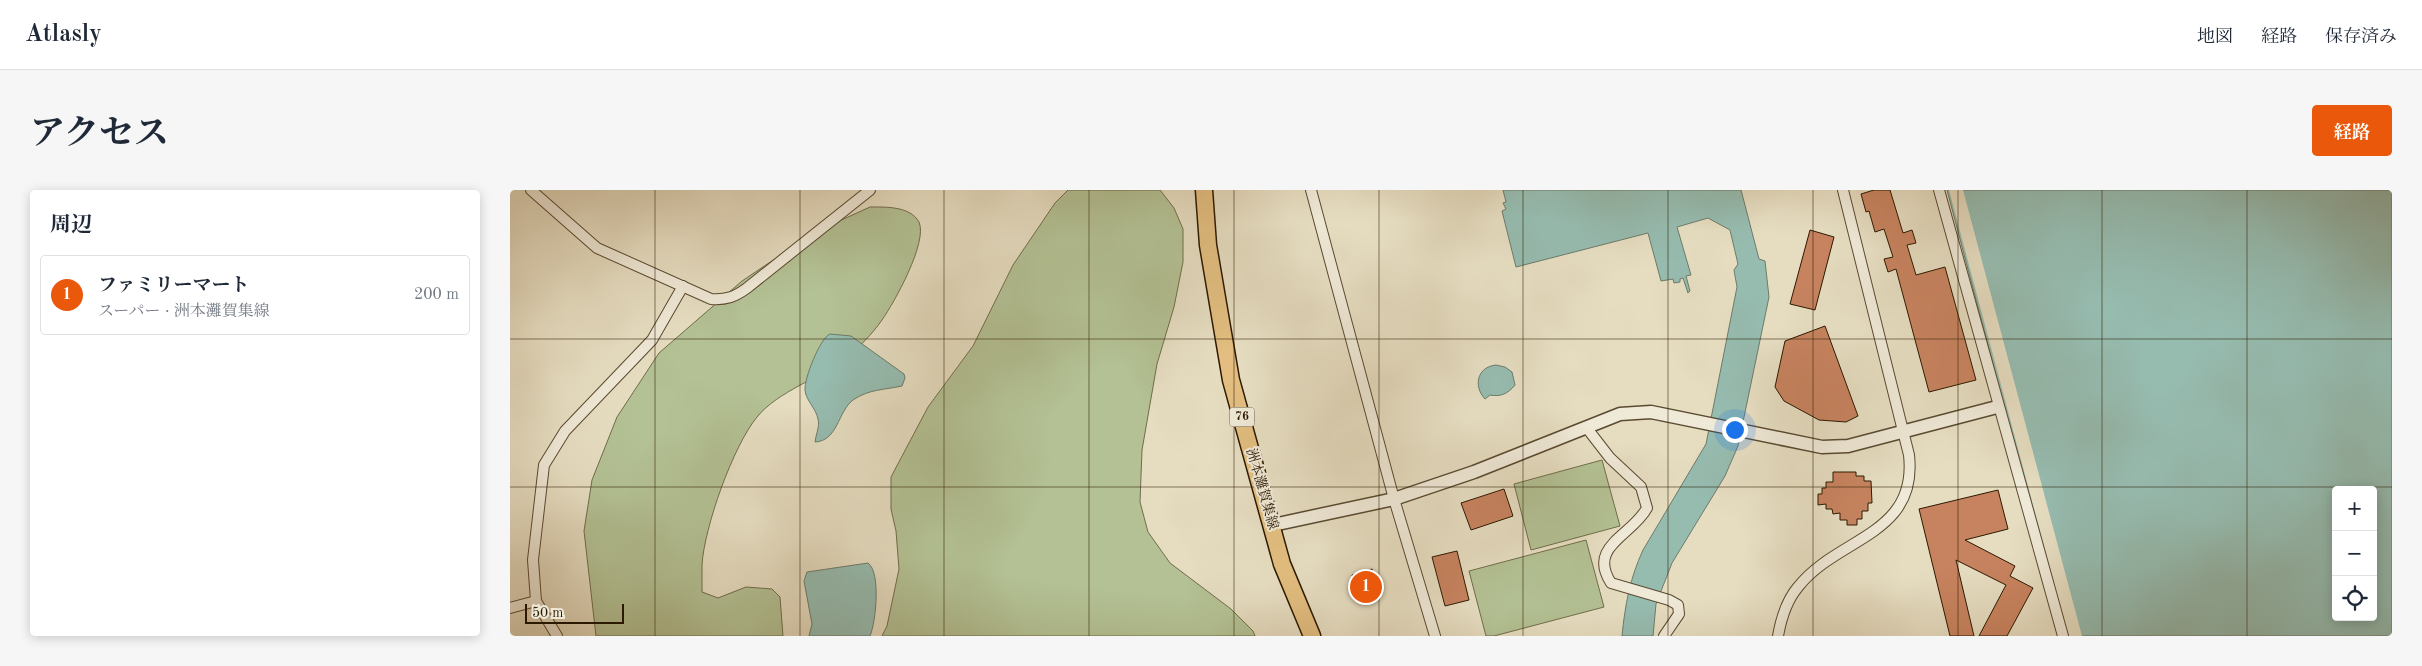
<!DOCTYPE html>
<html lang="ja">
<meta charset="utf-8">
<style>
:root{--surface:#fff;--page:#f6f6f7;--text:#1f2937;--muted:#747a83;--line:#e0e1e3;--accent:#ea580c}
body{margin:0;font-family:"Old Standard TT","Noto Serif JP",serif;background:var(--page);color:var(--text)}
.controls{position:absolute;right:15px;bottom:15px;display:grid;overflow:hidden;border-radius:5px;box-shadow:0 2px 12px #0003}
.controls button{width:45px;height:45px;display:grid;place-items:center;padding:0;border:0;border-bottom:1px solid var(--line);background:var(--surface);color:var(--text);font:25px sans-serif}
.scale{position:absolute;left:15px;bottom:12px;width:99px;box-sizing:border-box;padding-left:5px;border:2px solid #2c1901;border-top:0;font-size:14px;line-height:18px;white-space:nowrap;color:#2c1901;-webkit-text-stroke:4px #efe9d7;paint-order:stroke}
.you{position:absolute;left:1224px;top:239px;width:18px;height:18px;margin:-12px;border:4px solid #fff;border-radius:50%;background:#1a73e8;box-shadow:0 0 0 8px #1a73e833}
.badge{display:grid;place-items:center;width:32px;height:32px;border-radius:50%;background:var(--accent);color:#fff;font-size:16px;font-weight:700}
.pin{position:absolute;translate:-50% -50%;border:2px solid #fff;box-shadow:0 1px 5px #0006}
.list{margin:0;padding:0;list-style:none}
h2{display:flex;justify-content:space-between;align-items:center;height:65px;margin:0;padding:0 20px;font-size:21px}
h2 small{font-size:16px;font-weight:400;color:var(--muted)}
.list li{display:grid;grid-template-columns:32px 1fr auto;gap:15px;align-items:center;box-sizing:border-box;height:80px;margin:0 10px 10px;padding:0 10px;border:1px solid var(--line);border-radius:5px}
.list b{display:block;font-size:19px;white-space:nowrap}
.list p{margin:0;font-size:16px;white-space:nowrap;color:var(--muted)}
.list em{font-size:16px;font-style:normal;color:var(--muted)}
.icon{flex:none;width:28px;height:28px;fill:none;stroke:currentColor;stroke-width:2;stroke-linecap:round;stroke-linejoin:round}
.map{position:relative;flex:none;width:1882px;height:446px;overflow:hidden;border-radius:5px}
header{display:flex;align-items:center;gap:30px;box-sizing:border-box;height:70px;padding:0 25px;background:var(--surface);border-bottom:1px solid var(--line)}
header strong{font-size:24px}
nav{display:flex;gap:28px;margin-inline-start:auto;font-size:18px}
.intro{display:flex;align-items:center;justify-content:space-between;box-sizing:border-box;height:120px;padding:0 30px}
h1{margin:0;font-size:35px}
.button{padding:12px 22px;border-radius:5px;background:var(--accent);color:#fff;font-size:18px;font-weight:700}
main{display:flex;gap:30px;padding:0 30px}
aside{flex:1;background:var(--surface);border-radius:5px;box-shadow:0 2px 12px #0003}
.map>svg:first-child{display:block}
.green{fill:#b3c194;stroke:#706d4a}
.water{fill:#96bcb0;stroke:#6c7b6a;fill-rule:evenodd}
.pier{fill:#e6ddc1}
.building{fill:#c7835f;stroke:#2c1901}
.lines{fill:none;stroke-linecap:round;stroke-linejoin:round}
.minor-casing{stroke:#5a4a31;stroke-width:12}
.tertiary-casing{stroke:#5a4a31;stroke-width:15}
.primary-casing{stroke:#2c1901;stroke-width:19}
.minor{stroke:#efe9d7;stroke-width:10}
.tertiary{stroke:#efe9d7;stroke-width:12}
.primary{stroke:#e3be80;stroke-width:16}
.grid{fill:none;stroke:#2c1901;stroke-width:1;stroke-opacity:0.55}
.labels{text-anchor:middle;dominant-baseline:central;stroke-width:4;stroke-linejoin:round;paint-order:stroke}
.shield{fill:#efe9d7;stroke:#665741;stroke-width:1}
.shield-label{font-size:12px;font-weight:bold;fill:#2c1901}
.street-label{font-size:14px;fill:#2c1901;stroke:#efe9d7}
</style>
<header>
<strong>Atlasly</strong>
<nav><a>地図</a><a>経路</a><a>保存済み</a></nav>
</header>
<div class="intro"><h1>アクセス</h1><a class="button">経路</a></div>
<main>
<aside>
<h2>周辺<small></small></h2>
<ul class="list">
<li><span class="badge">1</span><div><b>ファミリーマート</b><p>スーパー · 洲本灘賀集線</p></div><em>200 m</em></li>
</ul>
</aside>
<div class="map">
<svg width="1882" height="446" viewBox="0 0 1882 446">
<rect width="100%" height="100%" fill="#e6ddc1"/>
<filter id="stains"><feTurbulence type="fractalNoise" baseFrequency=".004" numOctaves="4"/><feColorMatrix values="0 0 0 0 .2 0 0 0 0 .09 0 0 0 0 .02 0 0 0 .5 -.17"/></filter>
<radialGradient id="worn" r=".72"><stop offset=".6" stop-color="#630" stop-opacity="0"/><stop offset="1" stop-color="#630" stop-opacity=".3"/></radialGradient>
<g class="green">
<path d="M558,0H650L664,18L673,39V72L664,117L647,174L632,260L630,312L638,342L660,373L721,419L743,441L745,446H372L377,436L389,379L386,341L381,319V287L418,217L463,156L503,75L545,13Z"/>
<path d="M360,17C376,17 400,16 409,32C418,52 384,113 372,130C363,143 348,159 335,168C311,188 268,201 247,227C223,256 194,338 192,375C192,384 192,393 192,402L208,408L236,397L262,399L270,407L273,446H86L74,341L82,290L107,227L149,163L232,91L305,42Z"/>
<path d="M1092,270L1110,336L1021,360L1004,294Z"/>
<path d="M1076,350L1094,417L984,446H976L959,381Z"/>
</g>
<g class="water">
<path d="M993,0H1231L1249,69L1255,71L1259,107L1228,256L1215,286L1162,373L1146,414L1143,446H1112C1115,415 1120,388 1133,360L1196,254L1227,97L1224,80L1228,74L1220,40L1198,28L1167,37L1181,85L1176,86L1180,101L1178,103L1173,88L1170,89V92L1164,93L1163,89L1151,91L1138,43L1006,77L992,21L996,19L993,13L996,12Z"/>
<path d="M1437,0H1882V446H1555ZM1826,300H1863V427H1826Z"/>
<path d="M320,144L341,146L394,184L395,188L392,196C374,200 359,199 343,210C328,221 328,251 305,252C306,244 310,236 308,229C306,218 296,211 295,200C294,189 310,148 320,144Z"/>
<path d="M986,175L995,177L1002,182L1005,195C998,204 990,207 980,205L975,209C963,196 967,177 986,175Z"/>
<path d="M358,373C371,382 366,432 360,446H299L302,434L294,391L297,382Z"/>
</g>
<path class="pier" d="M1439,0H1453L1572,446H1558Z"/>
<g class="building">
<path d="M1364,0H1380L1393,43L1402,40L1406,53L1397,55L1406,85L1435,77L1466,190L1419,202L1386,79L1378,82L1374,69L1383,67L1374,39L1365,42L1359,21L1356,22L1351,4Z"/>
<path d="M1300,40L1324,47L1305,120L1280,114Z"/>
<path d="M1315,136L1348,226L1336,232L1309,230L1274,211L1265,197L1275,151Z"/>
<path d="M1323,282H1346V286H1354V291H1361L1362,313H1358V321H1352V329H1347V335H1337V330H1330V323L1323,324L1322,319H1316V314L1308,315V304H1312V298H1316V292H1323Z"/>
<path d="M994,299L1003,326L961,340L951,313Z"/>
<path d="M1488,300L1498,339L1455,350L1505,376L1500,386L1523,398L1497,446H1469L1496,395L1446,370L1464,446H1440L1409,319Z"/>
<path d="M947,361L959,410L935,416L922,367Z"/>
<path d="M862,379L870,405L850,411L842,385Z"/>
</g>
<g class="lines">
<g class="minor-casing">
<g id="minor">
<path d="M21,0L87,58L201,109C216,110 225,107 237,98L360,0"/>
<path d="M801,0L884,309L925,446"/>
<path d="M1429,0L1553,446"/>
<path d="M1076,237L1100,268L1131,297L1137,318C1122,346 1077,356 1101,393L1159,410L1168,415L1169,424L1154,446"/>
<path d="M0,418L26,411"/>
<path d="M47,446L26,411L23,370L34,275L55,241L142,150L173,96"/>
<path d="M1268,446C1271,429 1277,410 1288,397C1327,347 1408,346 1399,265L1333,0"/>
</g>
</g>
<g class="tertiary-casing">
<path id="tertiary" d="M763,335L884,309L964,282L1110,224L1141,222L1312,257L1338,256L1487,217"/>
</g>
<g class="primary-casing">
<path id="primary" d="M694,0L698,55L721,190L772,374L802,446"/>
</g>
<use href="#minor" class="minor"/>
<use href="#tertiary" class="tertiary"/>
<use href="#primary" class="primary"/>
</g>
<path class="grid" d="M145,0V446M290,0V446M434,0V446M579,0V446M724,0V446M869,0V446M1013,0V446M1158,0V446M1303,0V446M1448,0V446M1592,0V446M1737,0V446M0,149H1882M0,297H1882"/>
<g class="labels">
<rect class="shield" x="719.5" y="217.5" width="25" height="19" rx="4"/>
<g class="shield-label">
<text x="732" y="227">76</text>
</g>
<g class="street-label">
<text transform="translate(752 299) rotate(74)">洲本灘賀集線</text>
</g>
</g>
<rect width="100%" height="100%" filter="url(#stains)"/>
<rect width="100%" height="100%" fill="url(#worn)"/>
</svg>
<div class="controls">
<button>+</button>
<button>−</button>
<button><svg class="icon" aria-label="locate" viewBox="0 0 24 24"><circle cx="12" cy="12" r="6"/><path d="M12 2v4M12 18v4M2 12h4M18 12h4"/></svg></button>
</div>
<div class="scale">50 m</div>
<div class="you"></div>
<div class="pin badge" style="left:856px;top:397px">1</div>
</div>
</main>
